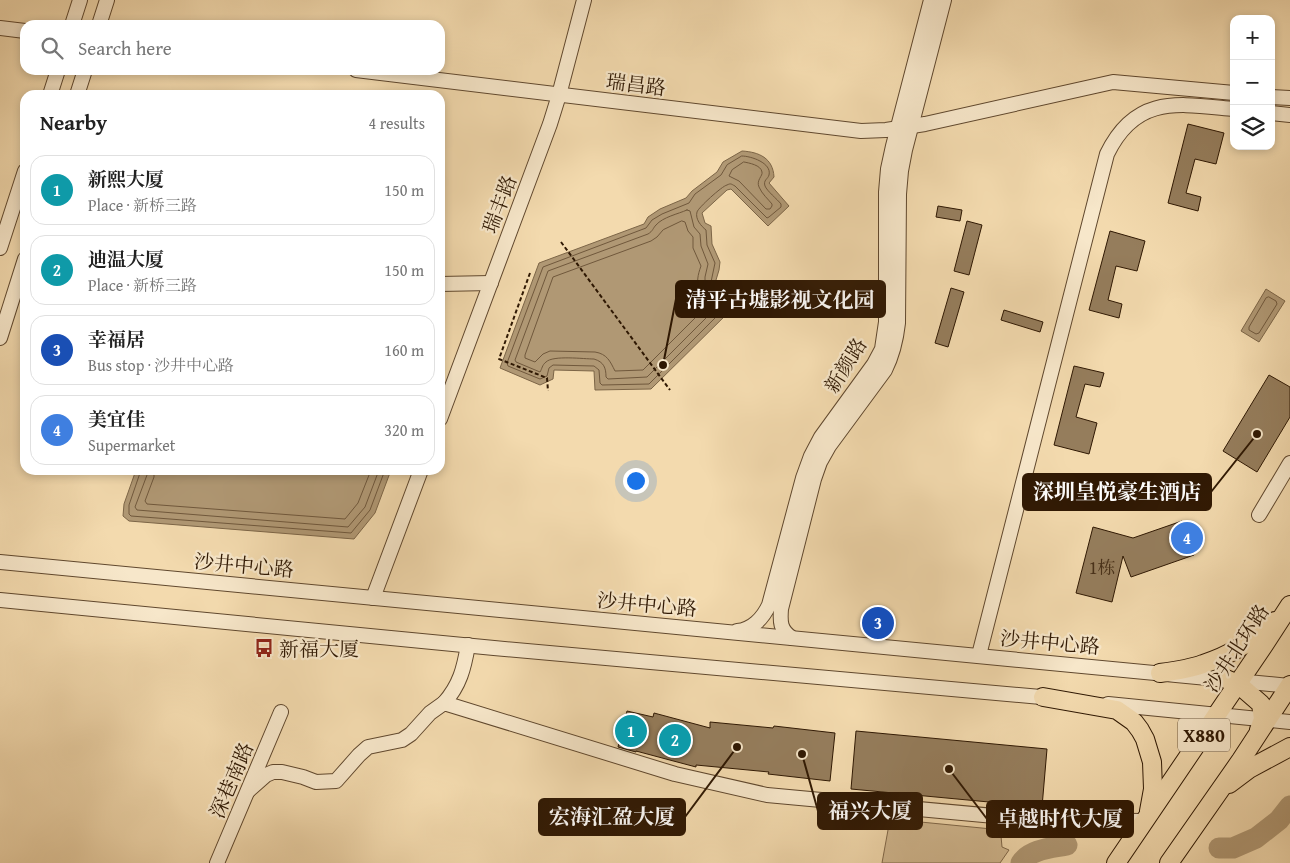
<!DOCTYPE html>
<meta charset="utf-8">
<style>
:root{--surface:#fff;--page:#f6f6f6;--text:#222;--muted:#767676;--line:#e0e0e0;--accent:#8f2418}
body{margin:0;font-family:"Gentium Book Plus","Noto Serif SC",serif;background:var(--page);color:var(--text)}
.controls{position:absolute;right:15px;top:15px;display:grid;overflow:hidden;border-radius:10px;box-shadow:0 2px 8px #0003}
.controls button{width:45px;height:45px;display:grid;place-items:center;padding:0;border:0;border-bottom:1px solid var(--line);background:var(--surface);color:var(--text);font:25px sans-serif}
.you{position:absolute;left:635px;top:480px;width:18px;height:18px;margin:-12px;border:4px solid #fff;border-radius:50%;background:#1a73e8;box-shadow:0 0 0 8px #1a73e833}
.badge{display:grid;place-items:center;width:32px;height:32px;border-radius:50%;background:var(--accent);color:#fff;font-size:16px;font-weight:700}
.pin{position:absolute;translate:-50% -50%;border:2px solid #fff;box-shadow:0 1px 5px #0006}
.list{margin:0;padding:0;list-style:none}
h2{display:flex;justify-content:space-between;align-items:center;height:65px;margin:0;padding:0 20px;font-size:21px}
h2 small{font-size:16px;font-weight:400;color:var(--muted)}
.list li{display:grid;grid-template-columns:32px 1fr auto;gap:15px;align-items:center;box-sizing:border-box;height:70px;margin:0 10px 10px;padding:0 10px;border:1px solid var(--line);border-radius:15px}
.list b{display:block;font-size:19px;white-space:nowrap}
.list p{margin:0;font-size:16px;white-space:nowrap;color:var(--muted)}
.list em{font-size:16px;font-style:normal;color:var(--muted)}
.icon{flex:none;width:28px;height:28px;fill:none;stroke:currentColor;stroke-width:2;stroke-linecap:round;stroke-linejoin:round}
.map{position:relative;flex:none;width:1290px;height:863px;overflow:hidden}
.search{position:absolute;background:var(--surface);box-shadow:0 2px 8px #0003;left:20px;top:20px;width:425px;height:55px;display:flex;align-items:center;gap:12px;box-sizing:border-box;padding:0 18px;border-radius:15px;color:var(--muted);font-size:19px}
.panel{position:absolute;background:var(--surface);box-shadow:0 2px 8px #0003;left:20px;top:90px;width:425px;height:385px;border-radius:15px}
.map>svg:first-child{display:block}
.green{fill:#d2b991;stroke:#80684a}
.water{fill:#b09874;stroke:#7c6547}
.lines{fill:none;stroke-linecap:round;stroke-linejoin:round}
.shore{stroke:#70583c;stroke-width:1}
.river{stroke:#b09874;stroke-width:21}
.building{fill:#957d5c;stroke:#2f1803}
.minor-casing{stroke:#60482e;stroke-width:16}
.major-casing{stroke:#2f1803;stroke-width:20}
.path{stroke:#2f1803;stroke-width:2;stroke-dasharray:4 2.5;stroke-linecap:butt}
.minor{stroke:#f7e7ca;stroke-width:14}
.major{stroke:#f3daae;stroke-width:18}
.labels{text-anchor:middle;dominant-baseline:central;stroke-width:4.5;stroke-linejoin:round;paint-order:stroke}
.number-label{font-size:18px;fill:#483119}
.shield{fill:#f7e7ca;stroke:#6b563f;stroke-width:1}
.shield-label{font-size:19px;font-weight:bold;fill:#2f1803}
.street-label{font-size:20px;fill:#2f1803;stroke:#f7e7ca}
.poi-label{font-size:20px;fill:#2f1803;stroke:#f7e7ca;text-anchor:start}
.leader{fill:none;stroke:#2f1803;stroke-width:2}
.callout-dot{fill:#2f1803;stroke:#f7e7ca;stroke-width:2}
.callout{fill:#2f1803;stroke:#2f1803;stroke-width:2}
.callout-label{font-size:21px;text-anchor:middle;font-weight:bold;fill:#fff}
</style>
<div class="map">
<svg width="1290" height="863" viewBox="0 0 1290 863">
<rect width="100%" height="100%" fill="#f3daae"/>
<filter id="stains"><feTurbulence type="fractalNoise" baseFrequency=".004" numOctaves="4"/><feColorMatrix values="0 0 0 0 .2 0 0 0 0 .09 0 0 0 0 .02 0 0 0 .5 -.17"/></filter>
<radialGradient id="worn" r=".72"><stop offset=".6" stop-color="#630" stop-opacity="0"/><stop offset="1" stop-color="#630" stop-opacity=".3"/></radialGradient>
<path class="green" d="M890,819L1002,830L1001,836L1002,847L1009,850L1000,863H882Z"/>
<g class="water">
<path d="M742,151C759,152 773,158 774,177L769,183L789,206L768,226L731,189L727,190L702,213L705,223L711,226L712,244L720,262L719,270L716,280L719,292L734,299L736,302L733,308L651,389L595,390L594,371L554,370L553,379L540,385L500,368L539,263L644,224L648,217L660,209L686,198L692,191L717,172L723,162Z"/>
<path d="M1266,289L1285,301L1259,342L1241,331Z"/>
<path d="M136,470H391L375,513L354,539L129,521L123,516L124,504Z"/>
</g>
<g class="lines">
<g class="shore">
<path d="M742,156C751,156 772,163 769,175C768,179 763,180 765,186C767,191 777,199 781,204V207L769,217L767,218L735,186C731,184 731,183 727,185C722,186 698,208 697,212C695,219 701,226 706,230L707,245L715,263L711,282L716,295L727,302L728,305L649,384L602,385L600,383L599,370L594,366L553,365L549,368L547,376L540,379L508,366L507,363L543,267L646,228L652,220L662,214L689,203L695,194L721,175L727,165Z"/>
<path d="M744,162C749,163 761,165 762,172C763,176 756,180 759,187C762,194 768,199 772,204V206L770,209H766L739,181L729,176L732,170Z"/>
<path d="M687,210L690,211L694,227L700,234L701,246L708,264L705,277V283L710,297L717,304L718,306L647,377L608,379L606,377C606,368 604,362 594,359C584,359 553,355 546,362C542,365 542,369 540,372L516,362L515,360L548,271L648,234C653,231 653,228 656,225C663,217 678,214 687,210Z"/>
<path d="M682,221L685,222L688,231L693,237V248L701,266C694,285 699,290 706,307L643,370L615,371C610,361 607,354 595,352L550,351L543,354L535,362L525,358V355L553,277L651,241L657,237L663,230Z"/>
<path d="M1269,297L1276,301L1277,304L1259,333L1256,334L1249,330V327L1266,298Z"/>
<path d="M141,470L129,505V514L131,516L351,533L370,510L385,470"/>
<path d="M147,470V475L135,507L137,510L348,527L365,507L379,470"/>
<path d="M154,470V477L145,501L147,504L345,519L358,503L371,470"/>
</g>
<g class="river">
<path d="M1219,848H1233L1256,838L1279,820L1290,806"/>
<path d="M1021,863C1030,849 1052,848 1067,845"/>
</g>
</g>
<g class="building">
<path d="M1188,124L1224,133L1216,164L1195,159L1186,193L1201,197L1198,211L1168,203Z"/>
<path d="M938,206L962,210L960,221L936,217Z"/>
<path d="M967,221L982,225L969,275L954,271Z"/>
<path d="M1110,231L1145,241L1137,271L1116,266L1108,300L1122,304L1119,318L1089,310Z"/>
<path d="M951,288L964,292L948,347L935,343Z"/>
<path d="M1004,310L1043,322L1040,332L1001,320Z"/>
<path d="M1074,366L1104,373L1100,387L1085,384L1076,417L1097,423L1089,454L1054,445Z"/>
<path d="M1269,375L1290,387V417L1257,472L1223,451Z"/>
<path d="M1182,521L1194,555L1131,577L1123,556L1112,602L1076,593L1093,527L1133,538Z"/>
<path d="M627,711L653,717L654,713L710,728V722L773,728L774,726L835,733L830,781L768,774L769,772L696,765V767L636,751V752L618,747Z"/>
<path d="M856,731L1047,749L1042,807L851,789Z"/>
</g>
<g class="lines">
<g class="minor-casing">
<g id="minor">
<path d="M72,25L80,0"/>
<path d="M99,25L107,0"/>
<path d="M0,28L25,31"/>
<path d="M356,70L861,131L886,130L925,124L1113,82L1234,93"/>
<path d="M50,95L58,70"/>
<path d="M77,95L85,70"/>
<path d="M1271,97L1290,98"/>
<path d="M1271,113L1290,115"/>
<path d="M0,248L25,171"/>
<path d="M440,284L491,283"/>
<path d="M0,338L25,259"/>
<path d="M440,419L550,124L559,95L584,0"/>
<path d="M1259,515L1290,463"/>
<path d="M0,562L1290,686"/>
<path d="M373,598L421,470"/>
<path d="M0,600L494,648L1052,698"/>
<path d="M737,631C752,630 763,618 769,605L803,478L811,456L821,437L874,364L882,349L886,322V192L888,169L893,146L931,0"/>
<path d="M792,638C780,630 780,622 781,609L814,479L820,462L829,446L885,370C893,354 896,341 898,323L899,194L901,171L905,150L944,0"/>
<path d="M979,655L1107,154C1136,94 1179,104 1234,109"/>
<path d="M444,703C460,685 464,668 468,645"/>
<path d="M1108,704L1290,722"/>
<path d="M248,791L266,775L273,772H282L303,777L316,782L336,781L359,755L368,747L402,740L411,734L430,713L444,703L675,774L767,795L1038,820L1145,821"/>
<path d="M217,863L281,712"/>
</g>
</g>
<g class="major-casing">
<g id="major">
<path d="M1160,673C1175,671 1190,669 1203,664C1229,656 1254,640 1275,621"/>
<path d="M1226,679L1238,684L1261,704L1263,719L1259,730"/>
<path d="M1043,697L1117,710L1134,722L1140,730L1145,739L1152,762L1153,789L1149,811"/>
<path d="M1229,784L1249,769L1290,747"/>
<path d="M1116,863L1266,642L1290,605"/>
<path d="M1169,863L1241,760L1290,685"/>
</g>
</g>
<g class="path">
<path d="M561,242L670,390"/>
<path d="M530,273L499,359L547,378L548,391"/>
</g>
<use href="#minor" class="minor"/>
<use href="#major" class="major"/>
</g>
<defs>
<g id="bus-bare" transform="scale(1.5)"><path d="M-5-6H5V4H4V6H2V4H-2V6H-4V4H-5ZM-3.5-4V0h7V-4ZM-3.5 1.2v1.5H-2V1.2ZM2 1.2v1.5H3.5V1.2Z" fill="#8f2418" stroke="#f7e7ca" stroke-width="2.5" paint-order="stroke"/></g>
</defs>
<g fill-rule="evenodd">
<use href="#bus-bare" x="264" y="648"/>
</g>
<g class="labels">
<g class="number-label">
<text x="1102" y="567">1栋</text>
</g>
<rect class="shield" x="1178" y="718.5" width="52" height="33" rx="4"/>
<g class="shield-label">
<text x="1204" y="735">X880</text>
</g>
<g class="street-label">
<text transform="translate(636 84) rotate(7)">瑞昌路</text>
<text transform="translate(499 204) rotate(-69)">瑞丰路</text>
<text transform="translate(845 365) rotate(-58)">新颜路</text>
<text transform="translate(244 565) rotate(5)">沙井中心路</text>
<text transform="translate(647 604) rotate(5)">沙井中心路</text>
<text transform="translate(1050 642) rotate(5)">沙井中心路</text>
<text transform="translate(1236 648) rotate(-57)">沙井北环路</text>
<text transform="translate(231 780) rotate(-67)">深巷南路</text>
</g>
<g class="poi-label">
<text x="279" y="648">新福大厦</text>
</g>
</g>
<path class="leader" d="M663 365L676 299M1257 434L1211 492M802 754L818 811M737 747L685 817M949 769L987 819"/>
<g class="callout-dot">
<circle cx="663" cy="365" r="5"/>
<circle cx="1257" cy="434" r="5"/>
<circle cx="802" cy="754" r="5"/>
<circle cx="737" cy="747" r="5"/>
<circle cx="949" cy="769" r="5"/>
</g>
<g class="callout">
<rect x="676" y="281" width="209" height="36" rx="5"/>
<rect x="1023" y="474" width="188" height="36" rx="5"/>
<rect x="818" y="793" width="104" height="36" rx="5"/>
<rect x="539" y="799" width="146" height="36" rx="5"/>
<rect x="987" y="801" width="146" height="36" rx="5"/>
</g>
<g class="callout-label">
<text x="780" y="307">清平古墟影视文化园</text>
<text x="1117" y="499">深圳皇悦豪生酒店</text>
<text x="870" y="818">福兴大厦</text>
<text x="612" y="824">宏海汇盈大厦</text>
<text x="1060" y="826">卓越时代大厦</text>
</g>
<rect width="100%" height="100%" filter="url(#stains)"/>
<rect width="100%" height="100%" fill="url(#worn)"/>
</svg>
<div class="controls">
<button>+</button>
<button>−</button>
<button><svg class="icon" aria-label="layers" viewBox="0 0 24 24"><path d="M12 4l9 5-9 5-9-5zM3 14l9 5 9-5"/></svg></button>
</div>
<div class="you"></div>
<div class="pin badge" style="left:631px;top:731px;background:#0f9aa8">1</div>
<div class="pin badge" style="left:675px;top:740px;background:#0f9aa8">2</div>
<div class="pin badge" style="left:878px;top:623px;background:#1a4fb4">3</div>
<div class="pin badge" style="left:1187px;top:538px;background:#3f7fe0">4</div>
<div class="search"><svg class="icon" aria-label="search" viewBox="0 0 24 24"><circle cx="10" cy="10" r="6"/><path d="M15 15l6 6"/></svg>Search here</div>
<section class="panel">
<h2>Nearby<small>4 results</small></h2>
<ul class="list">
<li><span class="badge" style="background:#0f9aa8">1</span><div><b>新熙大厦</b><p>Place · 新桥三路</p></div><em>150 m</em></li>
<li><span class="badge" style="background:#0f9aa8">2</span><div><b>迪温大厦</b><p>Place · 新桥三路</p></div><em>150 m</em></li>
<li><span class="badge" style="background:#1a4fb4">3</span><div><b>幸福居</b><p>Bus stop · 沙井中心路</p></div><em>160 m</em></li>
<li><span class="badge" style="background:#3f7fe0">4</span><div><b>美宜佳</b><p>Supermarket</p></div><em>320 m</em></li>
</ul>
</section>
</div>
